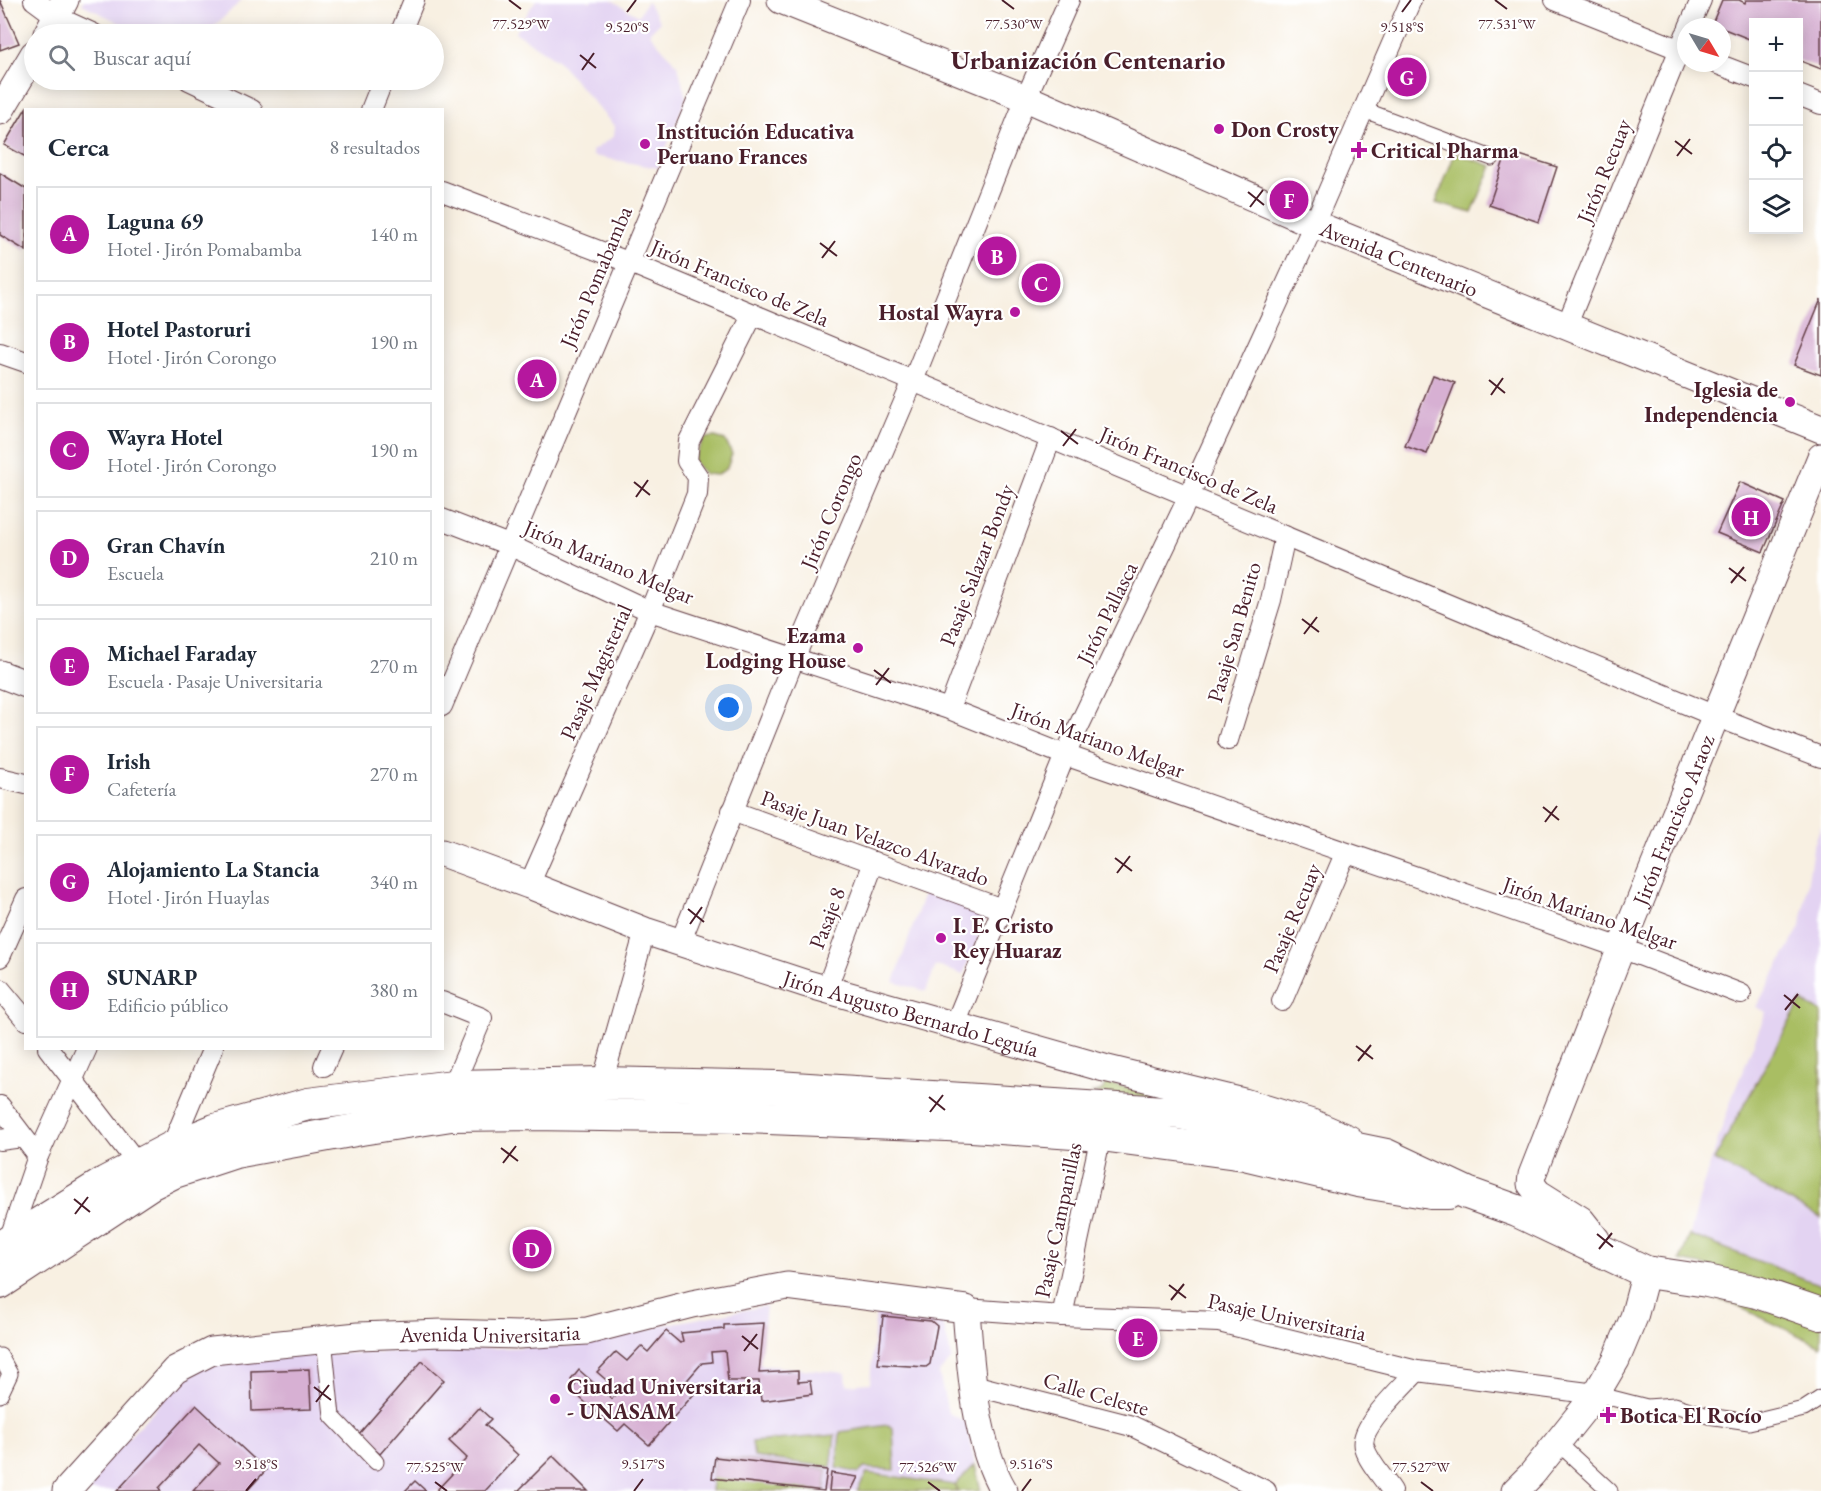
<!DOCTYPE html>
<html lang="es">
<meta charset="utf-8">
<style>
:root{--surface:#fff;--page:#f6f6f7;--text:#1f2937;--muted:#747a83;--line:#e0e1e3;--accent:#b5179e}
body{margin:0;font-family:"EB Garamond",serif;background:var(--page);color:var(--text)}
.controls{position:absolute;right:18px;top:18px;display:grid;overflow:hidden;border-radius:0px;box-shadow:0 3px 15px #0003}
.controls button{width:54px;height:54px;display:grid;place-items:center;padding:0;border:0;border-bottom:2px solid var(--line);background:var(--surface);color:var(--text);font:30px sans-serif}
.compass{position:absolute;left:1677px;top:18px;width:54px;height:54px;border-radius:50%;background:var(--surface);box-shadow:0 3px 15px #0003;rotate:128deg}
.you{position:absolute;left:729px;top:708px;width:21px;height:21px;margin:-15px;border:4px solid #fff;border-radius:50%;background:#1a73e8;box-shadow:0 0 0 9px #1a73e833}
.badge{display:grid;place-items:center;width:39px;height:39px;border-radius:50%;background:var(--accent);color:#fff;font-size:20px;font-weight:700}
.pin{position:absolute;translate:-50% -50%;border:3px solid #fff;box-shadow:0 2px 6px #0006}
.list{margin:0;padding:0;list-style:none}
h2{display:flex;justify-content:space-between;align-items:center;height:78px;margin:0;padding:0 24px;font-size:26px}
h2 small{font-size:20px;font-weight:400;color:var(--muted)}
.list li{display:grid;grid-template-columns:39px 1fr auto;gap:18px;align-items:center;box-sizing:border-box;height:96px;margin:0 12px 12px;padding:0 12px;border:2px solid var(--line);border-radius:0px}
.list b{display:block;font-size:22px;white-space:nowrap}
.list p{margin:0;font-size:20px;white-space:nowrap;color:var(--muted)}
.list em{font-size:20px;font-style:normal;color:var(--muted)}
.icon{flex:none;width:33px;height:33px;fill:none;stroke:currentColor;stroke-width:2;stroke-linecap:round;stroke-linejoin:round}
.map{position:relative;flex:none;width:1821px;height:1491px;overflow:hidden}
.search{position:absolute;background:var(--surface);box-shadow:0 3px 15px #0003;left:24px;top:24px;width:420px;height:66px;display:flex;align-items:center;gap:15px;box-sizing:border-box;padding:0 21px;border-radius:33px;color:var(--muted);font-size:22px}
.panel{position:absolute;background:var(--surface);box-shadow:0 3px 15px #0003;left:24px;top:108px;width:420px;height:942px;border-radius:0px}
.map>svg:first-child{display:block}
.built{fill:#e3d3f2}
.green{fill:#a9be63;stroke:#7a6e47;stroke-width:1.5}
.building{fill:#d7b0d3}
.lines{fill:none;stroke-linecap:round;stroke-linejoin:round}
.pedestrian-casing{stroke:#643e46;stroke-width:17}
.minor-casing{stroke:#643e46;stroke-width:22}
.secondary-casing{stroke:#643e46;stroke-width:29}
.primary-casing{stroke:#643e46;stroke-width:34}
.pedestrian{stroke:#fff;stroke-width:15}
.minor{stroke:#fff;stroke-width:20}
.secondary{stroke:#fff;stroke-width:27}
.primary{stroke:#fff;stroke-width:32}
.ticks{fill:none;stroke:#4a1f2b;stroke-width:2}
.poi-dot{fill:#b5179e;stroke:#fff;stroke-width:2}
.labels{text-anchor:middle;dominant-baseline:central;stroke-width:4.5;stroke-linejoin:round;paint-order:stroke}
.poi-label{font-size:22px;font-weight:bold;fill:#4a1f2b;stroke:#fff;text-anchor:start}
.street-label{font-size:22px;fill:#4a1f2b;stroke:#fff}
.quarter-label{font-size:26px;font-weight:bold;fill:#4a1f2b;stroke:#fff}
.ticks-label{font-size:15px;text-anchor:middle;fill:#4a1f2b;stroke:#fff;stroke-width:4.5;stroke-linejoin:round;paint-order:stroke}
</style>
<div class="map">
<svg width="1821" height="1491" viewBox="0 0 1821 1491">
<rect width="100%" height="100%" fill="#fff"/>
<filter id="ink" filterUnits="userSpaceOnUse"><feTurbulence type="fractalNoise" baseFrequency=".0167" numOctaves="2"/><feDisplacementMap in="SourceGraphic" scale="12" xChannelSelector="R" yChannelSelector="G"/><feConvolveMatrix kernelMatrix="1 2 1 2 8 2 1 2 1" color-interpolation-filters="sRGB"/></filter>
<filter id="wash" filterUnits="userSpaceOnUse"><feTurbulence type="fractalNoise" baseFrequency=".008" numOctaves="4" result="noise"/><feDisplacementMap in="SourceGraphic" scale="24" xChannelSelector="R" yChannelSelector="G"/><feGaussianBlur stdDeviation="1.35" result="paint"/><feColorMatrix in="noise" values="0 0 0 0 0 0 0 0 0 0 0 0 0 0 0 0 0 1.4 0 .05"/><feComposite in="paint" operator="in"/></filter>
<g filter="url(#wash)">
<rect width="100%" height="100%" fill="#f8f0e2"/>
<g class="built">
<path d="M84,0H242L206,34H141L82,4Z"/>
<path d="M536,0H588L590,2L591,0H612L638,16L647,1L660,22L649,33L678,66L686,98L658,168L593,156L592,151L614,136L615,127L557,60L515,32Z"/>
<path d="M1821,825V1285L1690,1235L1702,1188L1733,1095L1766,1012L1756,1007L1801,925L1813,848Z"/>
<path d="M926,887L989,910L963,975L936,965L926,991L894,982Z"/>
<path d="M766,1306L760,1365L846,1373L847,1385L870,1383L876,1309L935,1316L943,1323L952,1359L939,1373L948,1413L966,1422L975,1465L957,1483V1491H78L184,1378L201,1366L268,1356L587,1345L663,1325Z"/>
</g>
<g class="green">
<path d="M1455,153L1492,166L1472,213L1436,203Z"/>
<path d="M715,437L725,440L732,454L727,468L717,475L705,474L693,461L704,438Z"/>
<path d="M1801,1001L1821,1012V1218L1714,1160Z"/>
<path d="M1105,1083L1207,1103L1091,1093L1103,1090Z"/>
<path d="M1690,1235L1821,1285V1301L1718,1268L1680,1261Z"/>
<path d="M1692,1292L1821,1324V1346L1731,1303Z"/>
<path d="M888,1425L893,1428L895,1470L864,1468L859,1473L837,1468L840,1432Z"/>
<path d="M835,1435L831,1467L754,1457L752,1442Z"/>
<path d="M715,1457L827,1470L824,1491H711Z"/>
<path d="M975,1465L981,1491H957L956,1484Z"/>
<path d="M867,1473L955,1485L956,1491H857Z"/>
</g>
<g id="blocks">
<g class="building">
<path d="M0,0L19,43L0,50Z"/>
<path d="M1722,0H1739L1745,3L1746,0H1821V69L1798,60V22H1754V41L1712,24Z"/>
<path d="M26,108V157L4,145Z"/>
<path d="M1507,151L1557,167L1539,222L1489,205Z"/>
<path d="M0,173L26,189V251L0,235Z"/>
<path d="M1821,299V375L1794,365Z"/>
<path d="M1433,375L1455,383L1427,454L1405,446Z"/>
<path d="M1740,482L1785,502L1763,552L1717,533Z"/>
<path d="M883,1316L931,1321L937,1326L930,1364L926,1367L878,1364Z"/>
<path d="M764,1323L759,1373L798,1371V1382L810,1381L812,1394L761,1401L759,1381H728L725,1351L711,1352L712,1362L702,1363L683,1385L694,1394L649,1445L625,1424L618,1431L571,1390L576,1384L571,1380L579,1370L612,1399L619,1391L597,1372L616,1352L627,1361L641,1346L648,1352L666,1331L680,1343L683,1341L681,1333L724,1329V1325Z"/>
<path d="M422,1361L444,1380L380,1454L358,1435Z"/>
<path d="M309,1369L311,1409L252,1411L251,1371Z"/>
<path d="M196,1405L266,1470L247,1491H193L219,1463L199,1445L159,1488L161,1491H117Z"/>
<path d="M479,1408L491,1419L485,1425L518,1455L485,1491H436L467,1458L449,1441Z"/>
<path d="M553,1456L588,1491H518Z"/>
<path d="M715,1457L827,1470L824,1491L712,1478Z"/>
<path d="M831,1473L858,1477L851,1491H829Z"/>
<path d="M415,1481L426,1491H405Z"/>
</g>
</g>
</g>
<g filter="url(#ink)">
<use href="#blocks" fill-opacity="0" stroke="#643e46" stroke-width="1.5"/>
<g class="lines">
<g class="pedestrian-casing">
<g id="pedestrian">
<path d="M1364,110L1492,158"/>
<path d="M324,1339L332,1416L376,1462"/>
<path d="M0,1356L10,1374L0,1395"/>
<path d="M1596,1394L1647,1407L1675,1405L1708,1416L1749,1422L1804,1409L1821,1398"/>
<path d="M1557,1442L1610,1491"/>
</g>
</g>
<g class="minor-casing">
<g id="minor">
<path d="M34,0L57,17L94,34"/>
<path d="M1555,0L1686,52"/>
<path d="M1689,27L1701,0"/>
<path d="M400,34L414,0"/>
<path d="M1715,63L1754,78"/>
<path d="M189,80L252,110"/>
<path d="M1798,95L1821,104"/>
<path d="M371,110L383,80"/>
<path d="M442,191L628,262L1715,716L1821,757"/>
<path d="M1566,327L1686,34"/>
<path d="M0,353L26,362"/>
<path d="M442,519L509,545L650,611L949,709L1065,755L1621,948L1741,994"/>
<path d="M442,706L740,0"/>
<path d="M949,709L1051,438"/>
<path d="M1228,740L1271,600L1285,536"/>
<path d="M0,778L26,784"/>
<path d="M732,811L1002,909"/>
<path d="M529,885L650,611L697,494L698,477L687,461L689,441L753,314"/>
<path d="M680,943L794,659L913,381L1026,98L1069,0"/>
<path d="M0,957L26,899"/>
<path d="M0,989L26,1020"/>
<path d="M826,990L874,862"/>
<path d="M1282,1001L1345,854"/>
<path d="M442,1002L482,1018L453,1086"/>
<path d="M954,1027L1065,755L1189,496L1314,224L1411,0"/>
<path d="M48,1048L144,1172"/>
<path d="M324,1066L332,1048"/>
<path d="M602,1083L645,931"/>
<path d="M0,1106L38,1156"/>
<path d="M0,1140L22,1137"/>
<path d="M172,1151L171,1148L213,1048"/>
<path d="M7,1246L38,1156L87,1048"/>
<path d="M966,1309L1062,1316L1219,1322L1417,1371L1596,1394"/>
<path d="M1062,1316L1101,1135"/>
<path d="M973,1385L1132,1426L1266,1491"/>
<path d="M1392,1491C1383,1477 1369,1463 1364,1447C1358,1427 1404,1386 1417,1371"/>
</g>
</g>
<g class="secondary-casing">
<g id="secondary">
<path id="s1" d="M781,0L1026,98L1314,224L1821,429"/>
<path d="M47,34L65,0"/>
<path d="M0,111L34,54"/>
<path d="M0,674L26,684"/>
<path id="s2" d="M442,853L529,885L645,931L804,983L1104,1068L1244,1102L1312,1123L1349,1139"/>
<path id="s3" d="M1602,1252L1596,1239L1581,1220L1538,1193L1531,1184L1532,1175L1621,948L1821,457"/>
<path id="s4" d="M66,1491L175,1370L212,1351L358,1336L442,1333L518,1335L587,1331L692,1304L787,1286L966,1309C970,1365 975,1443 1004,1491"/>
<path d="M1515,1491L1532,1474L1596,1394L1616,1360L1634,1317L1646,1272"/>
</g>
</g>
<g class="primary-casing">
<g id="primary">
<path d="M0,1248L106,1182L171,1148L215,1130L308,1104L453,1086L602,1083L778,1087L1180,1113L1386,1155L1467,1193L1517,1211L1646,1272L1707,1281L1757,1292L1821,1314"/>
<path d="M0,1283L150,1184L174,1172L235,1152L361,1129L451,1115L531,1114L744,1117L972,1126L1101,1135L1244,1154L1358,1181L1431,1193H1448"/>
</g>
</g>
<use href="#pedestrian" class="pedestrian"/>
<use href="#minor" class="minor"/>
<use href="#secondary" class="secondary"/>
<use href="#primary" class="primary"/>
</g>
</g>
<path class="ticks" d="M509,0L521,9M1002,0L1014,9M1495,0L1507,9M627,12L636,0M1402,12L1411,0M580,55L596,68M582,70L594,53M1675,141L1692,154M1677,156L1690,139M1248,192L1264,205M1250,207L1263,190M820,243L837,256M822,258L835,241M1489,380L1505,393M1491,395L1503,378M1061,431L1078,444M1063,446L1076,429M634,482L650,495M636,497L648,480M1729,568L1746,581M1731,583L1744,567M1302,619L1319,632M1304,634L1317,617M874,670L891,683M876,685L889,668M1543,807L1559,820M1545,822L1557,806M1115,858L1132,871M1117,873L1130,856M688,909L704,922M690,924L702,907M1784,995L1800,1008M1785,1010L1798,994M1356,1046L1373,1059M1358,1061L1371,1045M929,1097L945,1110M930,1112L943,1095M501,1148L518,1161M503,1163L516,1146M74,1199L90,1212M75,1214L88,1197M1597,1234L1613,1247M1599,1249L1612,1233M1169,1285L1186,1298M1171,1300L1184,1284M742,1336L758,1349M744,1351L757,1334M314,1387L331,1400M316,1402L329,1385M435,1482L447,1491M928,1482L940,1491M1421,1482L1433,1491M246,1491L256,1479M634,1491L643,1479M1022,1491L1031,1479"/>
<g class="poi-dot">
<circle cx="1219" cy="129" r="6"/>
<circle cx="645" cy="144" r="6"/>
<path d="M1356 141h6v6h6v6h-6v6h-6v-6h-6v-6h6z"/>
<circle cx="1015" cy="312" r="6"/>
<circle cx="1790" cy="402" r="6"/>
<circle cx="858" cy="648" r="6"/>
<circle cx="941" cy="938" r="6"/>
<circle cx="555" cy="1399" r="6"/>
<path d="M1605 1406h6v6h6v6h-6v6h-6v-6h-6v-6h6z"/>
</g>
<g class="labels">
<g class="poi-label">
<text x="1231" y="129">Don Crosty</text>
<text x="657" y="131">Institución Educativa<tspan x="657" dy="25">Peruano Frances</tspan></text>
<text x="1371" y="150">Critical Pharma</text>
<text x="1003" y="312" text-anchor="end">Hostal Wayra</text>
<text x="1778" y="389" text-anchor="end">Iglesia de<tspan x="1778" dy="25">Independencia</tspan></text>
<text x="846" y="635" text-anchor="end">Ezama<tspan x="846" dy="25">Lodging House</tspan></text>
<text x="953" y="925">I. E. Cristo<tspan x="953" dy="25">Rey Huaraz</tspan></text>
<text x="567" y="1386">Ciudad Universitaria<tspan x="567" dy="25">- UNASAM</tspan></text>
<text x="1620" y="1415">Botica El Rocío</text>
</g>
<g class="street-label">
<text transform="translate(1604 171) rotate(-68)">Jirón Recuay</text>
<text stroke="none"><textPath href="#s1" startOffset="670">Avenida Centenario</textPath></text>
<text transform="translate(596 277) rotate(-67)">Jirón Pomabamba</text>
<text transform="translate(740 283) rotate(23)">Jirón Francisco de Zela</text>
<text transform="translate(1189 470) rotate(23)">Jirón Francisco de Zela</text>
<text transform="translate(831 511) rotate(-67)">Jirón Corongo</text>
<text transform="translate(609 562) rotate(23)">Jirón Mariano Melgar</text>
<text transform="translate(977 565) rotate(-69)">Pasaje Salazar Bondy</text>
<text transform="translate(1107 613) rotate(-64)">Jirón Pallasca</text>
<text transform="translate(1234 632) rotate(-74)">Pasaje San Benito</text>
<text transform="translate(596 672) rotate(-66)">Pasaje Magisterial</text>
<text transform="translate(1098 740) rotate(20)">Jirón Mariano Melgar</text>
<text stroke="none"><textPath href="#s3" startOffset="492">Jirón Francisco Araoz</textPath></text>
<text transform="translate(875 838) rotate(20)">Pasaje Juan Velazco Alvarado</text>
<text transform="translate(1590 913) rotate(19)">Jirón Mariano Melgar</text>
<text transform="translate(827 918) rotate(-69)">Pasaje 8</text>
<text transform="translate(1292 918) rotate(-67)">Pasaje Recuay</text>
<text stroke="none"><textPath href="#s2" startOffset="496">Jirón Augusto Bernardo Leguía</textPath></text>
<text transform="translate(1058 1220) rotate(-78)">Pasaje Campanillas</text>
<text transform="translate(1287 1317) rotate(12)">Pasaje Universitaria</text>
<text stroke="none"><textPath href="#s4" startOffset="483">Avenida Universitaria</textPath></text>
<text transform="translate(1096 1394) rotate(16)">Calle Celeste</text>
</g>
<g class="quarter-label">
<text x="1088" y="60">Urbanización Centenario</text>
</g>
</g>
<g class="ticks-label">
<text x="521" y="29">77.529°W</text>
<text x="1014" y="29">77.530°W</text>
<text x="1507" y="29">77.531°W</text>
<text x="627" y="32">9.520°S</text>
<text x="1402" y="32">9.518°S</text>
<text x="256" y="1469">9.518°S</text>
<text x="643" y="1469">9.517°S</text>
<text x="1031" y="1469">9.516°S</text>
<text x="435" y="1472">77.525°W</text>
<text x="928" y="1472">77.526°W</text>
<text x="1421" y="1472">77.527°W</text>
</g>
</svg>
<div class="controls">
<button>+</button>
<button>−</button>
<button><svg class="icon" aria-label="locate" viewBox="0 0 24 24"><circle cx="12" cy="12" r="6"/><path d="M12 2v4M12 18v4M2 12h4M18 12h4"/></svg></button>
<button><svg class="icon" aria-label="layers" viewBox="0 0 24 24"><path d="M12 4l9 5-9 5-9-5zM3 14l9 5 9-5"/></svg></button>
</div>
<svg class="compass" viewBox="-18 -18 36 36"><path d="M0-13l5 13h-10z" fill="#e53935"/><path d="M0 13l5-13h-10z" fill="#747a83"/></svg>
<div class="you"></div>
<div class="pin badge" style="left:537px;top:379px">A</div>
<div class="pin badge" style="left:997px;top:256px">B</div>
<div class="pin badge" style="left:1041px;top:283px">C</div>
<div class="pin badge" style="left:532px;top:1249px">D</div>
<div class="pin badge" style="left:1138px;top:1338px">E</div>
<div class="pin badge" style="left:1289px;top:200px">F</div>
<div class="pin badge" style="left:1407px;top:77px">G</div>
<div class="pin badge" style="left:1751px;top:517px">H</div>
<div class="search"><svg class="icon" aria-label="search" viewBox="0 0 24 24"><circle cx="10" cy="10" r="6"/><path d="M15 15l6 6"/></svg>Buscar aquí</div>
<section class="panel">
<h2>Cerca<small>8 resultados</small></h2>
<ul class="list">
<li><span class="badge">A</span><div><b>Laguna 69</b><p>Hotel · Jirón Pomabamba</p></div><em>140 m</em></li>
<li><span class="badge">B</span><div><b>Hotel Pastoruri</b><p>Hotel · Jirón Corongo</p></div><em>190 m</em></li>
<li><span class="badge">C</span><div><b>Wayra Hotel</b><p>Hotel · Jirón Corongo</p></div><em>190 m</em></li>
<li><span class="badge">D</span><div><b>Gran Chavín</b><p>Escuela</p></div><em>210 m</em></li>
<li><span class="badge">E</span><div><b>Michael Faraday</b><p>Escuela · Pasaje Universitaria</p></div><em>270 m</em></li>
<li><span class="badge">F</span><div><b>Irish</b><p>Cafetería</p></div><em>270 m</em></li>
<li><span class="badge">G</span><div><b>Alojamiento La Stancia</b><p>Hotel · Jirón Huaylas</p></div><em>340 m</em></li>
<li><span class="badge">H</span><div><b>SUNARP</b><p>Edificio público</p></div><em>380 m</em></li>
</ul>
</section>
</div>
